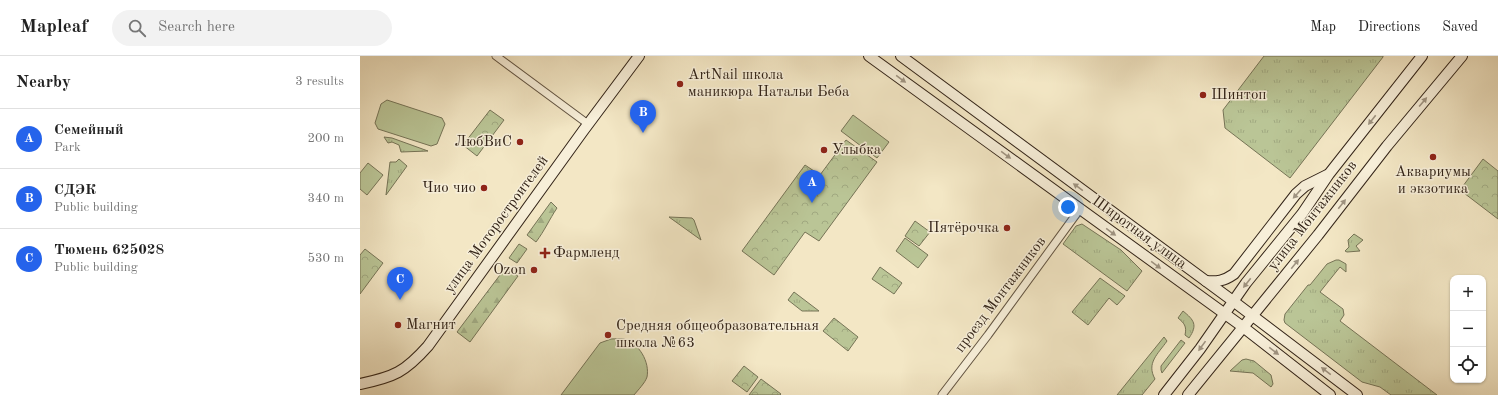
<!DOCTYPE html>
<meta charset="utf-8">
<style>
:root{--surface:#fff;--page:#f2f2f2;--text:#222;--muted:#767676;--line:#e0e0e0;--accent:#2563eb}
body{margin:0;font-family:"Old Standard TT",serif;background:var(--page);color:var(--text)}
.controls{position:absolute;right:12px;bottom:12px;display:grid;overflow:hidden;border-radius:8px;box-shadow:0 1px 3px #0004}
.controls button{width:36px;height:36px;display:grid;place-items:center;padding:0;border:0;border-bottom:1px solid var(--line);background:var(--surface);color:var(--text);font:20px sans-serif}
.you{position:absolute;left:708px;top:151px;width:14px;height:14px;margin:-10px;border:3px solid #fff;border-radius:50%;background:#1a73e8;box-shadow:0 0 0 6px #1a73e833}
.badge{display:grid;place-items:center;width:26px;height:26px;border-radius:50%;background:var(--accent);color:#fff;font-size:13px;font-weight:700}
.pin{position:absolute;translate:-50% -33px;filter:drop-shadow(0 1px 2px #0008)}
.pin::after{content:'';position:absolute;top:21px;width:14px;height:12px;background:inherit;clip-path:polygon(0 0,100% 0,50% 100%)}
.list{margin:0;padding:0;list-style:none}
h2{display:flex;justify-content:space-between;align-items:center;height:52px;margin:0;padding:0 16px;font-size:17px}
h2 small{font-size:13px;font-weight:400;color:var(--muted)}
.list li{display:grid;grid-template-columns:26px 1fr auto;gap:12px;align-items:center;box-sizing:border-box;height:60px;padding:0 16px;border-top:1px solid var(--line)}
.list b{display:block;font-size:15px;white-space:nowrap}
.list p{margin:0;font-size:13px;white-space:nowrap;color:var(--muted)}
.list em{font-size:13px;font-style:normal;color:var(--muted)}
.icon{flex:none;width:22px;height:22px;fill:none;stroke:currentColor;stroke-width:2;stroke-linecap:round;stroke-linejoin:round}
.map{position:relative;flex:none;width:1138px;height:339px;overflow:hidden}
header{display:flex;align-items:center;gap:24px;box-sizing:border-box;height:56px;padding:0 20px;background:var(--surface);border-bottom:1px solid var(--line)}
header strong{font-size:19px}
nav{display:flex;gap:22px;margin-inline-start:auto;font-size:14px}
.search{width:280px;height:36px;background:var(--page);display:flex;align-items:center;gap:10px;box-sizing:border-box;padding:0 14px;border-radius:22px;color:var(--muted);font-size:15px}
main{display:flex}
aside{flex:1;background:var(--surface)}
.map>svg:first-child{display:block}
.grass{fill:url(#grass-tufts);stroke:#767457}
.forest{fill:url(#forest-firs);stroke:#767457}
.park{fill:url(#park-crowns);stroke:#767457}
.garden{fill:#bac596;stroke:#767457}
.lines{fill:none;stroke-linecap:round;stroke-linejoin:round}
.street-casing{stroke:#635543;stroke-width:9}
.secondary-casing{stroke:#332418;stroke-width:12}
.street{stroke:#f7efd9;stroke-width:7}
.secondary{stroke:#f7efd9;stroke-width:10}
.oneway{fill:#9f9482}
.poi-dot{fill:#8f2418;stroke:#f7efd9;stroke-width:1.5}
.labels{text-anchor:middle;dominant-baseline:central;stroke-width:3;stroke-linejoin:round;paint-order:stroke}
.poi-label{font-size:15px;fill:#332418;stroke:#f7efd9;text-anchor:start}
.street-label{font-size:15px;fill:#332418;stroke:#f7efd9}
</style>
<header>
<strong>Mapleaf</strong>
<div class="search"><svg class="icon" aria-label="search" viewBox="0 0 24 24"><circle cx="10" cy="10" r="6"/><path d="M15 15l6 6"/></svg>Search here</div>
<nav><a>Map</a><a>Directions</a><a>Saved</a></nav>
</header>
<main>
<aside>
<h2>Nearby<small>3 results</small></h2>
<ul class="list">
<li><span class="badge">A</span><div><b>Семейный</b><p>Park</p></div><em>200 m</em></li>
<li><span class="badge">B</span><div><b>СДЭК</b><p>Public building</p></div><em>340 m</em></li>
<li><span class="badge">C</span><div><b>Тюмень 625028</b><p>Public building</p></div><em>530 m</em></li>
</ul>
</aside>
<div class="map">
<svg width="1138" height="339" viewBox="0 0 1138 339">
<defs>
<pattern id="grass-tufts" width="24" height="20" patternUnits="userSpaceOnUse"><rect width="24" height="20" fill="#bac596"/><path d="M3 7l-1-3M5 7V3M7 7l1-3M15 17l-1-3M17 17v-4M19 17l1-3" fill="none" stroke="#a0a981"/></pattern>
<pattern id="forest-firs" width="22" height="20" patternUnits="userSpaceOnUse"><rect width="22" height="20" fill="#bac596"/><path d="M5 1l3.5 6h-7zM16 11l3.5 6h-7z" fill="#a0a981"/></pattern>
<pattern id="park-crowns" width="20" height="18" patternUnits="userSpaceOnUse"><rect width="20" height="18" fill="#bac596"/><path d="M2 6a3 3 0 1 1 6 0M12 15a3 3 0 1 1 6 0" fill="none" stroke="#a0a981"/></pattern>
</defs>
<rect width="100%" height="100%" fill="#f3e7c5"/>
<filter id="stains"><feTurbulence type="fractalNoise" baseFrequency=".005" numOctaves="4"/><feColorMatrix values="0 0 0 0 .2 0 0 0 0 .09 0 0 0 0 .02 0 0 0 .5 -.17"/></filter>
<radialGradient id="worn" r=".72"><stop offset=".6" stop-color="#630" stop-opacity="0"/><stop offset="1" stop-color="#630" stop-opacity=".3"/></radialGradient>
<g class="grass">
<path d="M904,0H1023V1L930,122L865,72L863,54Z"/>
<path d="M24,81L32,82L68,95L41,96L39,89L32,86L28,87Z"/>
<path d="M39,103L47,110L26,139L30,106H36Z"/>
<path d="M309,161L332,162L334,164L341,184Z"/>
<path d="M722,168L761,194L782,215L767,235L703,188L716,170Z"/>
<path d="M994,178L1003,184L996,190L1000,195L987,196L985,195L989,191L988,184Z"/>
<path d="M976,204H979L986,208V216L980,211L960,236L983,253L984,259L980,265L1077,339H1031L1020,331L1002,326L925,267L924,264L925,258L948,229H950L967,208Z"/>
<path d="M740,222L765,240L757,249L749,242L728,269L712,256Z"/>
<path d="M434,236L459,255H442L428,244Z"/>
<path d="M823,255C834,264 838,269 829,282L825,279C827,270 824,267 818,262Z"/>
<path d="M804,281L807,285C798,298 786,307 795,323L782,339H757Z"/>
<path d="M821,284L825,287L802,317L801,314V310Z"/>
<path d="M886,303L894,305L911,319L913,328L911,331L893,317L870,315L882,304Z"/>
</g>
<g class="forest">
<path d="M191,146L197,152C189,164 185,174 176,186L167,179Z"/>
<path d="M159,188L167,193L157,207L149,202Z"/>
<path d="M146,211L158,220L110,286L97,276Z"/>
</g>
<g class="park">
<path d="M130,54L144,64L117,100L103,89Z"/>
<path d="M486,84L517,106L459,185L445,176L414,219L382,195L445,109L460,119Z"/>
<path d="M1123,103L1138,115V163L1100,134Z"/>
<path d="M555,165L570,176L559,190L545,180Z"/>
<path d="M5,193L23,207L0,238V199Z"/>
<path d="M520,211L542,227L534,238L512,223Z"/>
<path d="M474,262L498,281L488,295L463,275Z"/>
<path d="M384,310L398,321L387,336L372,325Z"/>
<path d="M401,323L421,338L420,339H389Z"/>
</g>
<g class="garden">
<path d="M27,44L82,62L85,68L77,88L71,90L18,73L15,67L21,48Z"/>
<path d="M493,59L529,86L517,102L481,75Z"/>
<path d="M8,107L23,119L7,139L0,133V117Z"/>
<path d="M545,182L568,199L558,212L536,195Z"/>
<path d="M251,283C255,283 260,282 264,283C279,287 290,306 287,321C285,327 278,334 274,339H201L240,287Z"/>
</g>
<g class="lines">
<g class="street-casing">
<g id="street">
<path d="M136,0L228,68"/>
<path d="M582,339L628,279L720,153"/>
</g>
</g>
<g class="secondary-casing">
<g id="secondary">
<path d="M509,0L883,271L970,339"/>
<path d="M541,0L873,245L997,339"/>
<path d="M846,225C857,226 864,225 874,218L936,138L945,130L967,119"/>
<path d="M0,328C34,321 45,316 68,290L223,75L279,0"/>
<path d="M804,339L840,293L886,227L942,158L969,118L1062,0"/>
<path d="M828,339L958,179L1027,90L1102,0"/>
</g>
</g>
<use href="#street" class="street"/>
<use href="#secondary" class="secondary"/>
</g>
<defs><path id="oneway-solid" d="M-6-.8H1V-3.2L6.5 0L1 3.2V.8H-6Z"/></defs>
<g class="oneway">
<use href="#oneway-solid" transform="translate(541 23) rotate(36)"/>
<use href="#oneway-solid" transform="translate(1063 46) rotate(-50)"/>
<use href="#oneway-solid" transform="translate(1012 64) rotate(128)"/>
<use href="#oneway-solid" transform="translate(646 99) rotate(36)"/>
<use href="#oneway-solid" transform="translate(718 131) rotate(-144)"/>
<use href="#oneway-solid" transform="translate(937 138) rotate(132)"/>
<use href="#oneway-solid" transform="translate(982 148) rotate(-52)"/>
<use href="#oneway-solid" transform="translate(751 176) rotate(36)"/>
<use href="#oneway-solid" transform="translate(935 208) rotate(-51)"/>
<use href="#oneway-solid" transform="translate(796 209) rotate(36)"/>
<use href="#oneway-solid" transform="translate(887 227) rotate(128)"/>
<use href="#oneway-solid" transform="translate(842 290) rotate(126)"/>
<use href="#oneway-solid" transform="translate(914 295) rotate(37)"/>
<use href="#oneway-solid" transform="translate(966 315) rotate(-143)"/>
</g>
<g class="poi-dot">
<circle cx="320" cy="28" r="4"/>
<circle cx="843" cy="39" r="4"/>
<circle cx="160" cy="86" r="4"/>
<circle cx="464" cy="94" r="4"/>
<circle cx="1073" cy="101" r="4"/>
<circle cx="124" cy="132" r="4"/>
<circle cx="647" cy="172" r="4"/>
<path d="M183 191h4v4h4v4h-4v4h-4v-4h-4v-4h4z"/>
<circle cx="174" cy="214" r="4"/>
<circle cx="38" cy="269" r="4"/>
<circle cx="248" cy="279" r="4"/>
</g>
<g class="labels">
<g class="poi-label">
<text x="328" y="19">ArtNail школа<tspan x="328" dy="17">маникюра Натальи Беба</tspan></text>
<text x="851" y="39">Шинтоп</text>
<text x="152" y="86" text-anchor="end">ЛюбВиС</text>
<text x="472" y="94">Улыбка</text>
<text x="1073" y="116" text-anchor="middle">Аквариумы<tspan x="1073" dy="17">и экзотика</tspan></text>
<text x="116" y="132" text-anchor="end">Чио чио</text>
<text x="639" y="172" text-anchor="end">Пятёрочка</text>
<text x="193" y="197">Фармленд</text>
<text x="166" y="214" text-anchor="end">Ozon</text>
<text x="46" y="269">Магнит</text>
<text x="256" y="270">Средняя общеобразовательная<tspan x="256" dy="17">школа №63</tspan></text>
</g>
<g class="street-label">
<text transform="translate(953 160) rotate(-52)">улица Монтажников</text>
<text transform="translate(137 169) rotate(-54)">улица Моторостроителей</text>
<text transform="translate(779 177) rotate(36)">Широтная улица</text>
<text transform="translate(641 239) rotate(-53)">проезд Монтажников</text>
</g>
</g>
<rect width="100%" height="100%" filter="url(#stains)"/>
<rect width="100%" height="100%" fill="url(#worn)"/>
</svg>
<div class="controls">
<button>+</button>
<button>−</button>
<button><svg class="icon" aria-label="locate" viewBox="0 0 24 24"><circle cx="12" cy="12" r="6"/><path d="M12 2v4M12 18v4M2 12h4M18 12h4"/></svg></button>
</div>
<div class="you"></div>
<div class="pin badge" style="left:452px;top:147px">A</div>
<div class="pin badge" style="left:283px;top:77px">B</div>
<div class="pin badge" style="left:40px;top:244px">C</div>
</div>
</main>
